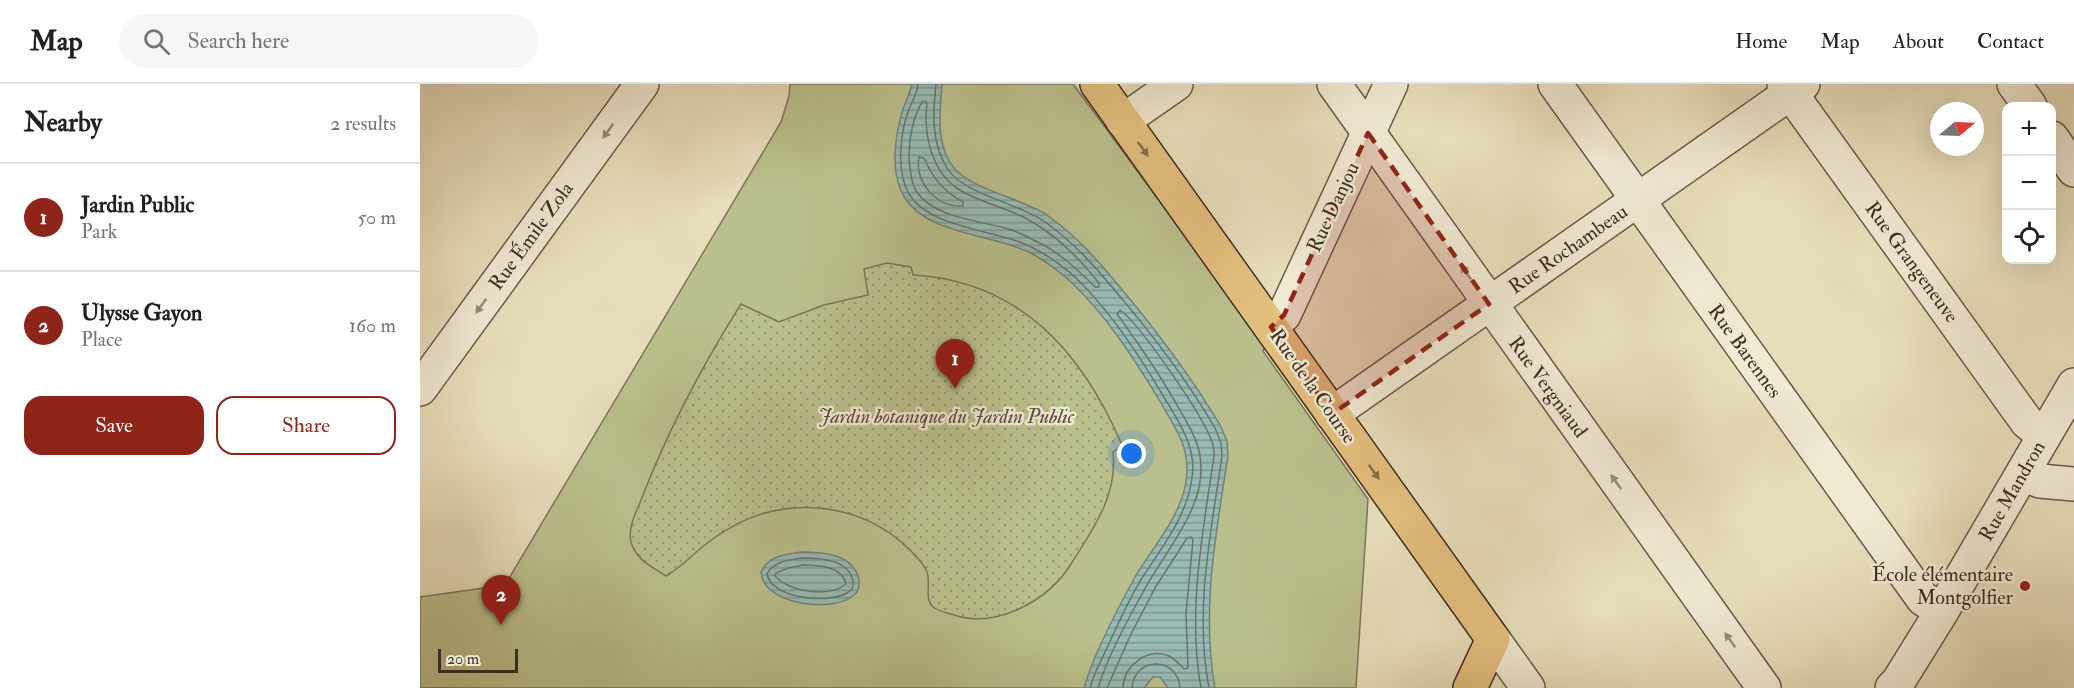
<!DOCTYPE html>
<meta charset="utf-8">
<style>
:root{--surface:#fff;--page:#f6f6f6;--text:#202124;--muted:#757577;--line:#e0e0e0;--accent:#8f2418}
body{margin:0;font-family:"IM FELL Double Pica",serif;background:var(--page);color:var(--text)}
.controls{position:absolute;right:18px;top:18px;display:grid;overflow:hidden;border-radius:12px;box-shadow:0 6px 24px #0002}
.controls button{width:54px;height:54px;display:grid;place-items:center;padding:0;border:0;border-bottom:2px solid var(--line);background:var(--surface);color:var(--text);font:30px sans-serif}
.compass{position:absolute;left:1510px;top:18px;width:54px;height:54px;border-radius:50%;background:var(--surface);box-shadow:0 6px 24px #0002;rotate:71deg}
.scale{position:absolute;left:18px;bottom:15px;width:80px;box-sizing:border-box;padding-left:6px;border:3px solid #3d2d25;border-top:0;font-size:16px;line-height:21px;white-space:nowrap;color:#3d2d25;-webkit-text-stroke:4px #f0ead3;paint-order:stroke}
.you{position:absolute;left:712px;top:370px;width:21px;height:21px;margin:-15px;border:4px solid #fff;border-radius:50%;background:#1a73e8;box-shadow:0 0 0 9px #1a73e833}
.badge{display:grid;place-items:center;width:39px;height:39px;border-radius:50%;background:var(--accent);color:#fff;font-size:20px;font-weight:700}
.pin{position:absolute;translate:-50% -50px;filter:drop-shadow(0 2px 3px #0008)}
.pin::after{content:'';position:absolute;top:32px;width:21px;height:18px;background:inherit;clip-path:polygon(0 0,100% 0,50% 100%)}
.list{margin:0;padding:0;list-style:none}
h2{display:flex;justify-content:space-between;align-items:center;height:78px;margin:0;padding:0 24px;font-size:26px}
h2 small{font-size:20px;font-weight:400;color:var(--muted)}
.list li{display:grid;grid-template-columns:39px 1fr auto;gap:18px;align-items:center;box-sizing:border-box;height:108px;padding:0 24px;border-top:2px solid var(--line)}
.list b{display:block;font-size:22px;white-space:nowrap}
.list p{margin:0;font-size:20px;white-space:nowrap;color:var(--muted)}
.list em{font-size:20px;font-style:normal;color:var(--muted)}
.actions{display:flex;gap:12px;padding:18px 24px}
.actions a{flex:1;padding:14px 0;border:2px solid var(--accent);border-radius:18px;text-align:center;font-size:21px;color:var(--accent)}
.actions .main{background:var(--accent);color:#fff}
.icon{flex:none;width:33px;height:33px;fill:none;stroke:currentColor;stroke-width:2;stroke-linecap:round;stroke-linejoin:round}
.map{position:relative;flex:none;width:1654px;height:604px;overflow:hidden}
header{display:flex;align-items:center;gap:36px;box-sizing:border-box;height:84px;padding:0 30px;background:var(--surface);border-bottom:2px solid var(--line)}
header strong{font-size:28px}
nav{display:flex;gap:33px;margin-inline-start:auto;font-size:21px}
.search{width:420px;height:54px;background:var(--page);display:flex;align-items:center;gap:15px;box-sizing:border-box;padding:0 21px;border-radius:33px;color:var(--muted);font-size:22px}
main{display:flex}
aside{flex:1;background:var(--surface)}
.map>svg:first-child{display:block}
.park{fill:#bac08d;stroke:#7c7659;stroke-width:1.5}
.garden{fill:url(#garden-dots);stroke:#7c7659;stroke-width:1.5}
.water{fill:url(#water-rules);stroke:#74827b;stroke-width:1.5}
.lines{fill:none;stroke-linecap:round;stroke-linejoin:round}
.shore{stroke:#6a746d;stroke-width:1.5}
.minor-casing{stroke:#68594a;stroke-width:36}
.major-casing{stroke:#3d2d25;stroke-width:36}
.minor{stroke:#f0ead3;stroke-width:33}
.major{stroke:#e4bf7e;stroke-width:33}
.oneway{fill:#968c7c}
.oneway2{fill:#886f4d}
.marked{fill:#8f2418;fill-opacity:0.2;stroke:#8f2418;stroke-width:4.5;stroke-dasharray:12 8;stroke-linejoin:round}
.poi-dot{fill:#8f2418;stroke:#f0ead3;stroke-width:2}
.labels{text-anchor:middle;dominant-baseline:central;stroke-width:5;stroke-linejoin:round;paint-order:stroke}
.street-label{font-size:20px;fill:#3d2d25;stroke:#f0ead3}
.park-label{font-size:20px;font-style:italic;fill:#564a3a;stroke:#f0ead3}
.poi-label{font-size:20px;fill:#3d2d25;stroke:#f0ead3;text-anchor:end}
</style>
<header>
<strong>Map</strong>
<div class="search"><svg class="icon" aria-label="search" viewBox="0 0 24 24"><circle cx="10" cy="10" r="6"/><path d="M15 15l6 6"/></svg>Search here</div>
<nav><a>Home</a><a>Map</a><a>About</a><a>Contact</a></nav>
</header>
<main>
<aside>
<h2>Nearby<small>2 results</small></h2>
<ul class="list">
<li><span class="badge">1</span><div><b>Jardin Public</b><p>Park</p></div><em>50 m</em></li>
<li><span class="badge">2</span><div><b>Ulysse Gayon</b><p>Place</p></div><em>160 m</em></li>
</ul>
<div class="actions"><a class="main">Save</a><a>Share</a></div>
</aside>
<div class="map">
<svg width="1654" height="604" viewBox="0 0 1654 604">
<defs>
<pattern id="garden-dots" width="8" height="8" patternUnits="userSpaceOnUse" patternTransform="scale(1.5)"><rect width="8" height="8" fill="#bac08d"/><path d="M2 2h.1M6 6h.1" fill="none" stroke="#989c73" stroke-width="1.8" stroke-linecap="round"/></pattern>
<pattern id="water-rules" width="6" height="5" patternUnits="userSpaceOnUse" patternTransform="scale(1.5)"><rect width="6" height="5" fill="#98bbb5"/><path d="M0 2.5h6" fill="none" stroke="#7d9893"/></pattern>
</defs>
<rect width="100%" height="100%" fill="#e8debb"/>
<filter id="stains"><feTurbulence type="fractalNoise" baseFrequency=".00333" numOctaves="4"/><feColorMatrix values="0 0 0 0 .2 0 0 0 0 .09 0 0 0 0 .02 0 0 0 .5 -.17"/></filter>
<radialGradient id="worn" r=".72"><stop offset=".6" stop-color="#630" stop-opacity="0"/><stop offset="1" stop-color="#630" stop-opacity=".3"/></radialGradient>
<path class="park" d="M370,0H653L846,261L843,267L948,415L936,604H0V513L85,501L361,38L369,12Z"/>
<path class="garden" d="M467,179L491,183L493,191C600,197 662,268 702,361L693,368C698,411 673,445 651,480C628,517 576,545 534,531C527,529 518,527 513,523C504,515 511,499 507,488C504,479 497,474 491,467C465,441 435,427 398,424C354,420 315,436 281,464C269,474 260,484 246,492C232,483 216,476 211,458C207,443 218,425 223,411C250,342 282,282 321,220L359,238L404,221L448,211L444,185Z"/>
<g class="water">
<path d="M492,0H522C520,27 515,61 534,84C553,106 601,114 627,131C657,152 681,180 704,208C739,250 772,294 800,341L807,357L808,372C796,449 781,527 795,604H748L740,593H733L724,604H664C673,571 698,524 715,493C734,461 765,428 767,389C767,378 766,368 762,358C756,343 746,328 738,314C713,273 686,231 651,198C639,187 625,177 611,169C573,150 509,151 485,114C469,90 475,51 483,25C486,17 490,9 492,0Z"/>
<path d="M381,468C403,468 434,470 439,496C440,503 438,508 433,512C412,529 343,521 341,488C348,472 366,470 381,468Z"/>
</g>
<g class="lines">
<g class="shore">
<path d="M498,0C497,10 493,16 489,25C480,49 476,87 489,110C511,146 580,145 615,165C630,173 644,183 656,194C690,227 718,269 742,310C751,325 762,341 768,358C772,369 774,381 772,393C768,431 742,463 722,494C708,517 697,542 686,566C680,579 673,591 670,604"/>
<path d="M516,0C513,29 511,58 527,84C542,110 599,119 625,138C655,159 679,187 702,215C736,255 768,298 795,344L801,359L802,372C791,449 774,526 789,604"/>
<path d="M505,17L507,19C503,52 512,91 543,108C563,119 587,124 607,135C635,150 660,175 679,199V203H675C657,185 637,166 613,156C607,152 599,149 592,146C562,136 516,136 496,107C491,98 490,86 489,76C489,56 492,35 502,18Z"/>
<path d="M499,73L504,74C513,94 523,107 543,118V122C517,124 494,98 499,73Z"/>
<path d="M382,474C399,474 430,475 433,498C434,503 431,507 427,509C408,520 352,515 347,490C354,477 369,476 382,474Z"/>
<path d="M383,481C398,481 422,482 426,500C409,514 370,508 355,492L356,489L368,484Z"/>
<path d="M678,604C688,571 710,531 727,501C749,462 788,420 780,372C778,357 770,343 762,330C743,295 721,263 697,230L700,226C720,240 784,333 792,358C794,362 794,367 794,372C783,448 767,527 781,604"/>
<path d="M687,604L711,550L735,504L767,454L771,453L773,456L766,529L768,584L764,585C759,580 755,575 749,572C727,563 704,582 703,604"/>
<path d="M712,604C714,572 758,572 760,604"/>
</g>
<g class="minor-casing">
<g id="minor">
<path d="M914,0L1344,604"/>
<path d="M1135,0L1503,515L1522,527"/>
<path d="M1364,0L1607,338L1624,352"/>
<path d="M1594,0L1610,22"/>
<path d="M703,37L756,0"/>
<path d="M1632,54L1654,86"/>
<path d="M851,243L864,231L971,0"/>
<path d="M0,305L222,0"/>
<path d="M912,330L1383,0"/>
<path d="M1603,390L1620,397L1654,400"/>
<path d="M1073,555L1108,604"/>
<path d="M1472,604L1478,598L1522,527L1654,301"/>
</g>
</g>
<g class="major-casing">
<path id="major" d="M677,0L1073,555L1050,604"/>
</g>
<use href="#minor" class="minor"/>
<use href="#major" class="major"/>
</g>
<defs><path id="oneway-solid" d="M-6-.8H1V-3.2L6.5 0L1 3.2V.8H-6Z" transform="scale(1.5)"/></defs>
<g class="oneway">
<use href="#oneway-solid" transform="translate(188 47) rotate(126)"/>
<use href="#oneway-solid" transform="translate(1046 188) rotate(-125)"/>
<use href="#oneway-solid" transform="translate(61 222) rotate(126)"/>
<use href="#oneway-solid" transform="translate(1196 398) rotate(-126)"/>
<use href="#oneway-solid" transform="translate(1310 556) rotate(-126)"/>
</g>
<g class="oneway2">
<use href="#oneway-solid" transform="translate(723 65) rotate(54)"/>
<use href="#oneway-solid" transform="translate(954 388) rotate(54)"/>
</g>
<path class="marked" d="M948,49L1069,220L912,330L851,243L864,231Z"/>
<circle class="poi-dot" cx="1605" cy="502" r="6"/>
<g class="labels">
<g class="street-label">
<text transform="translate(913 123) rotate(-65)">Rue Danjou</text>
<text transform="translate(111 152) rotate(-54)">Rue Émile Zola</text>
<text transform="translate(1148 165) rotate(-35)">Rue Rochambeau</text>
<text transform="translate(1492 178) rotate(54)">Rue Grangeneuve</text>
<text transform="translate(1325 267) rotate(54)">Rue Barennes</text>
<text transform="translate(893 302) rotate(55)">Rue de la Course</text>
<text transform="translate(1128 303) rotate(54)">Rue Vergniaud</text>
<text transform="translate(1592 407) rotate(-60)">Rue Mandron</text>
</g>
<g class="park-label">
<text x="526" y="332">Jardin botanique du Jardin Public</text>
</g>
<g class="poi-label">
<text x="1593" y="490">École élémentaire<tspan x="1593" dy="23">Montgolfier</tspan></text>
</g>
</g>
<rect width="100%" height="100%" filter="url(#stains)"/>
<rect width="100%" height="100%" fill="url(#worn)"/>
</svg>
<div class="controls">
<button>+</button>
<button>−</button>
<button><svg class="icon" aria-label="locate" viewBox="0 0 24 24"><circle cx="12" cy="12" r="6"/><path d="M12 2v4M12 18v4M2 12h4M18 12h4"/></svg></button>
</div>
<svg class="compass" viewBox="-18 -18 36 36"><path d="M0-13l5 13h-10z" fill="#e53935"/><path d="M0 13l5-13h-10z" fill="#757577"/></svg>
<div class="scale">20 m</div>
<div class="you"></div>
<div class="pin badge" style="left:535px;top:305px">1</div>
<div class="pin badge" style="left:81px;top:541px">2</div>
</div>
</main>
